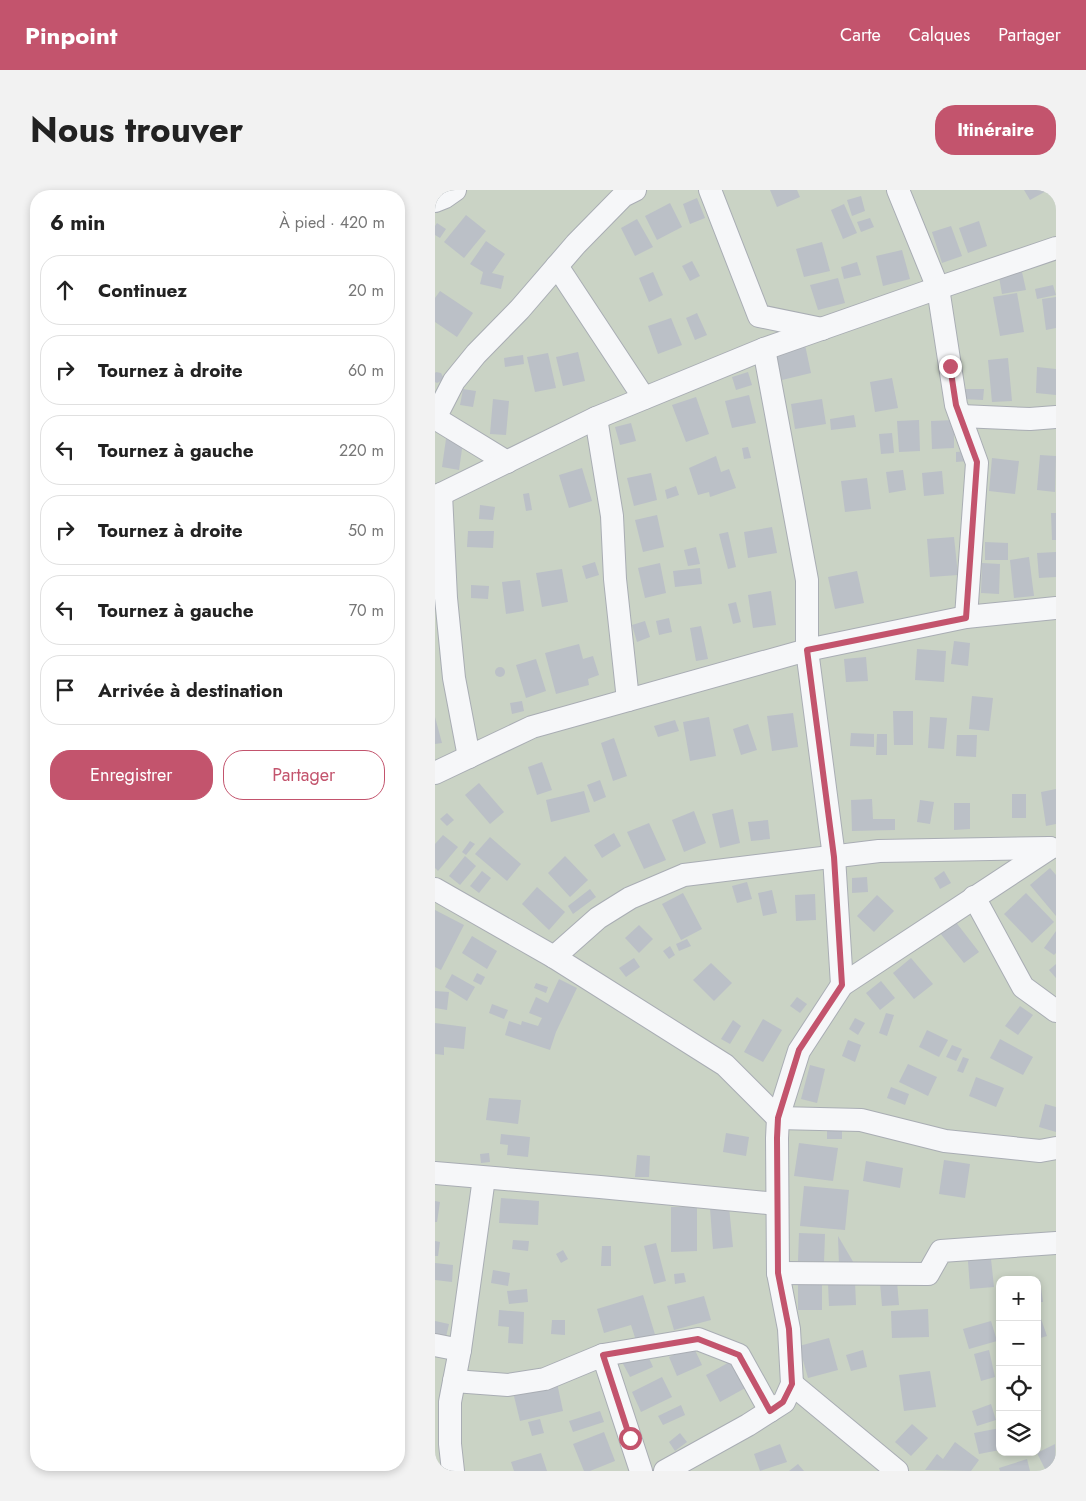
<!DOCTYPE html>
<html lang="fr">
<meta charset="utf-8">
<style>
:root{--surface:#fff;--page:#f2f2f2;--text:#222;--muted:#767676;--line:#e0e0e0;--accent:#c3546d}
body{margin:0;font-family:Jost,sans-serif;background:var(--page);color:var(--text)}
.controls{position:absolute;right:15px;bottom:15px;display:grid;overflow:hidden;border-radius:10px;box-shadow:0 2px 8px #0003}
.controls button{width:45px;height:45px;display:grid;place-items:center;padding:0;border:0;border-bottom:1px solid var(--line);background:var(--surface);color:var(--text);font:25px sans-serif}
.stop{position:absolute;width:15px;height:15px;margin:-11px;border:4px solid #c3546d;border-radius:50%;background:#fff}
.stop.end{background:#c3546d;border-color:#fff;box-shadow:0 1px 5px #0008}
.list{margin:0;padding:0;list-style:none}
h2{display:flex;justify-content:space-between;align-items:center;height:65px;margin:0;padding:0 20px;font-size:21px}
h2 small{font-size:16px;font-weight:400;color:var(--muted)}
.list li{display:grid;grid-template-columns:32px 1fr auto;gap:15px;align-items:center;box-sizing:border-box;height:70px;margin:0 10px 10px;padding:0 10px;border:1px solid var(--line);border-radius:20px}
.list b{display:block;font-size:19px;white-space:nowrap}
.list em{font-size:16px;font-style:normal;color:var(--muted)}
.actions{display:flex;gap:10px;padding:15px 20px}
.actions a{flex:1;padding:11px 0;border:1px solid var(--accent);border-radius:20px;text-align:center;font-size:18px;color:var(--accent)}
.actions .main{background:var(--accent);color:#fff}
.icon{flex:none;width:28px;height:28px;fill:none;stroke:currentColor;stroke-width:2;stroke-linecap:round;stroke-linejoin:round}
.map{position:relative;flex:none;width:621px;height:1281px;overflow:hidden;border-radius:20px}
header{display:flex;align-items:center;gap:30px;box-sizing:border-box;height:70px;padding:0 25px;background:var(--accent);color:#fff}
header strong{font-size:24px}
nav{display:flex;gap:28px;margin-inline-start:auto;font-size:18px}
.intro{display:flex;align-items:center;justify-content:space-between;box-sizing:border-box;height:120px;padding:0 30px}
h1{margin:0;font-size:35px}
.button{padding:12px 22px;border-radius:20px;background:var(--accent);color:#fff;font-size:18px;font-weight:700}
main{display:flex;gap:30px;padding:0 30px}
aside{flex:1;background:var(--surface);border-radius:20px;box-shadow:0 2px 8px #0003}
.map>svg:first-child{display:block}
.green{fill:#cad3c5;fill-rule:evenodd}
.building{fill:#bbc0c7}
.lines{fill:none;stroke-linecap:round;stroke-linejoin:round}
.street-casing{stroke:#a9adb4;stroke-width:24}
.street{stroke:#f6f7f9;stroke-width:22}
.route{stroke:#c3546d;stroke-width:6}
</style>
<header>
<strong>Pinpoint</strong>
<nav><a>Carte</a><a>Calques</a><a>Partager</a></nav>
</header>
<div class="intro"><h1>Nous trouver</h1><a class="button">Itinéraire</a></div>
<main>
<aside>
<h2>6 min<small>À pied · 420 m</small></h2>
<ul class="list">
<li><svg class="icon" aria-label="ahead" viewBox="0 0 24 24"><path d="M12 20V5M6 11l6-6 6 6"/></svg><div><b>Continuez</b></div><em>20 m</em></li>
<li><svg class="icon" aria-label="right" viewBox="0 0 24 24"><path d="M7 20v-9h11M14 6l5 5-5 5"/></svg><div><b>Tournez à droite</b></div><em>60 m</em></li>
<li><svg class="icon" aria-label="left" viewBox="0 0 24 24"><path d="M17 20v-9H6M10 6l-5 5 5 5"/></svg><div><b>Tournez à gauche</b></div><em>220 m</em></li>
<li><svg class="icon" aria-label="right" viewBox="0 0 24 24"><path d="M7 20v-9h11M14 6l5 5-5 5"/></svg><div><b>Tournez à droite</b></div><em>50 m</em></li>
<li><svg class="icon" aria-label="left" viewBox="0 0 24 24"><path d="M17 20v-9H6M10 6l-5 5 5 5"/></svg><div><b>Tournez à gauche</b></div><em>70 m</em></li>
<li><svg class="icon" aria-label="arrive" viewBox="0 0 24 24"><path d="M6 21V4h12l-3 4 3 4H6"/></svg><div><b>Arrivée à destination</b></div></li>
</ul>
<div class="actions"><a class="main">Enregistrer</a><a>Partager</a></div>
</aside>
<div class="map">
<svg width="621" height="1281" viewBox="0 0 621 1281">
<rect width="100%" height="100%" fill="#e3e6ea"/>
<path class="green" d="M0,0H621V1281H0ZM565,1090H602V1262H565Z"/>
<g class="building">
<path d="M335,0H362L365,7L342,17Z"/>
<path d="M589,0H613L595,10Z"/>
<path d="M426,6L430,21L417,26L412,10Z"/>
<path d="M262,8L270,28L255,34L248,14Z"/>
<path d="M235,13L247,37L222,50L210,26Z"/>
<path d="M409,14L422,43L408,49L396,20Z"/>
<path d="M31,25L51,41L29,68L9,52Z"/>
<path d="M435,28L439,37L426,42L422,32Z"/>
<path d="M202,29L218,57L200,66L186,38Z"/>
<path d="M544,31L552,56L533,63L524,38Z"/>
<path d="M2,33L11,39L5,48L0,45V36Z"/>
<path d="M516,36L527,66L507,73L497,42Z"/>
<path d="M51,51L70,64L57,83L69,86L66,99L45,94L48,82L35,74Z"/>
<path d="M387,52L395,81L369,87L361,59Z"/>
<path d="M467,60L475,89L448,96L441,66Z"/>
<path d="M257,71L265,86L255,91L247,76Z"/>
<path d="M422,72L426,85L409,89L406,77Z"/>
<path d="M218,82L228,105L214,112L204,88Z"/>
<path d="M587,82L591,100L567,104L564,87Z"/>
<path d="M403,88L410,113L383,120L375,95Z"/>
<path d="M618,95L621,105L602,109L600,99Z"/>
<path d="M5,101L38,123L22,147L0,132V108Z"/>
<path d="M582,103L589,142L565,146L558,107Z"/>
<path d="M621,107V138L611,140L607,109Z"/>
<path d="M262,123L272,145L260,150L251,128Z"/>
<path d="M236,128L247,155L223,164L213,136Z"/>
<path d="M370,155L376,183L347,190L340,163Z"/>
<path d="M143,162L150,191L128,196L121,167Z"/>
<path d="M113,163L121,198L100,202L92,167Z"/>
<path d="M88,165L89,174L70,177L69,168Z"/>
<path d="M573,168L577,211L557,212L553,170Z"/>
<path d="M602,177L621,179V205L601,203Z"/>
<path d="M1,182L6,183L8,187L6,191L2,193L0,192V183Z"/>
<path d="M313,182L317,195L301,200L297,187Z"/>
<path d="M457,188L463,218L440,222L435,192Z"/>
<path d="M28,199L41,201L38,217L25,215Z"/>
<path d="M529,199H549L548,210L528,209Z"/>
<path d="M314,205L321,233L297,238L290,211Z"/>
<path d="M261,207L274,244L251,252L237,215Z"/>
<path d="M58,209L74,211L71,245L55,244Z"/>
<path d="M387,209L391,234L360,239L356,214Z"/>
<path d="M419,225L421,237L396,240L395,229Z"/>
<path d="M484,230L485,261L464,262L462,231Z"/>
<path d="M519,230V258L497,259L496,231Z"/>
<path d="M196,233L201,251L185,255L180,237Z"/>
<path d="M457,243L459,263L446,264L444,244Z"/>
<path d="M11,249L28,252L24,280L7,277Z"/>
<path d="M313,257L316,268L309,269L307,258Z"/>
<path d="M534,261V271L521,272V262Z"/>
<path d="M605,265L621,266L620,302L602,300Z"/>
<path d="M281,266L286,282L294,279L301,298L275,307L274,302L263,305L254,278Z"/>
<path d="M557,268L584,271L580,304L554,301Z"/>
<path d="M147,278L157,311L134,318L124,285Z"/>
<path d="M468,280L471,300L454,303L451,282Z"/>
<path d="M507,281L509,304L489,306L487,283Z"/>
<path d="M216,283L222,310L199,316L192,288Z"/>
<path d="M432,288L436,319L410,322L406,291Z"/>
<path d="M241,296L244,305L232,309L230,300Z"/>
<path d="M94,303L97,320L91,321L88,304Z"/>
<path d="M45,315L60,317L58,330L44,329Z"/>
<path d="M616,323H621V350H617Z"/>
<path d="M222,325L229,357L208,362L200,330Z"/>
<path d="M337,337L342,363L313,368L309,342Z"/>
<path d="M33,341H59L58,358L32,357Z"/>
<path d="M293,342L301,377L293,379L284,344Z"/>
<path d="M519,347L523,385L495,387L492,349Z"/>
<path d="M550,352L573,353V370H550Z"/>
<path d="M261,357L265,374L253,376L249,360Z"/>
<path d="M621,362V387L604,388L602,363Z"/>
<path d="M594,367L599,406L579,408L575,370Z"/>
<path d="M160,372L164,385L151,389L147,376Z"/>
<path d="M225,373L231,403L210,408L203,378Z"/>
<path d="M547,373L565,374L564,404L546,403Z"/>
<path d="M265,378L267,394L240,397L238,381Z"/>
<path d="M127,379L133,412L107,417L101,383Z"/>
<path d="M422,381L429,413L400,419L393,387Z"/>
<path d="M85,390L89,421L71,424L67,392Z"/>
<path d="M36,395L54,396L53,409L36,408Z"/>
<path d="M336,401L341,435L318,438L313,405Z"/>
<path d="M301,412L306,432L298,434L293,414Z"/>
<path d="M234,428L237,442L224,445L221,431Z"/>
<path d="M210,431L215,447L202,452L197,435Z"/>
<path d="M266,436L273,469L261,471L255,438Z"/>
<path d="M519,451L535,453L533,476L516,474Z"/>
<path d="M144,454L148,469L158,466L164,485L153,489L154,495L121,504L110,463Z"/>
<path d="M482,459L511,461L509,492L480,490Z"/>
<path d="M431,467L433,491L411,492L409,469Z"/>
<path d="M101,469L111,501L91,508L81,475Z"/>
<circle cx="65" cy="482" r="5"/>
<path d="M537,506L558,508L554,541L534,539Z"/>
<path d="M87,511L89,521L77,524L75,513Z"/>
<path d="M458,521H478V555H459Z"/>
<path d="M358,523L363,557L337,561L332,526Z"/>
<path d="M0,527L7,553L0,554Z"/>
<path d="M274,527L281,566L255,571L248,532Z"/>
<path d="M495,527L512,528L509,559L493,558Z"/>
<path d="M240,530L244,541L223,547L219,536Z"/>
<path d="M313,534L322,560L306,565L298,539Z"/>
<path d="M416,543L439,544V557L415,556Z"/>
<path d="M442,544H452V565H441Z"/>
<path d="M522,545H542L541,567L521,566Z"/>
<path d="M179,548L192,586L178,591L166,553Z"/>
<path d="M107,572L117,600L102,605L93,577Z"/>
<path d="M165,590L171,607L159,612L152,595Z"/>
<path d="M44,593L69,622L55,634L30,605Z"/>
<path d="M621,599V634L611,636L606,602Z"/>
<path d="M149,601L155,622L116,632L111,610Z"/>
<rect x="577" y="604" width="14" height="24"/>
<path d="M437,609L438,629H460V640L417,641L416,610Z"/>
<path d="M485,610L499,612L495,634L482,632Z"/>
<path d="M519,613H535V639L519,640Z"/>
<path d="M298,619L305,653L285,658L277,624Z"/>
<path d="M259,621L271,653L249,662L237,630Z"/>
<path d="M12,623L19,630L12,636L5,629Z"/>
<path d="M333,630L335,649L316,651L313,632Z"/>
<path d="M214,633L231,670L209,679L192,642Z"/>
<path d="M179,643L186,656L167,668L159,655Z"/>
<path d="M8,645L23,657L3,681L0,678V654Z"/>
<path d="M55,647L86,674L72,691L40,664Z"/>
<path d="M35,651L40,654L31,665L27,662Z"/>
<path d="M30,666L41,676L25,695L14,686Z"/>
<path d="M130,666L153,690L135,707L113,683Z"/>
<path d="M615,678L621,685V726L595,695Z"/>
<path d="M47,681L56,688L44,703L35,696Z"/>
<path d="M509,681L516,693L505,699L499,688Z"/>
<path d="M432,687L433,702L417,703V688Z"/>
<path d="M312,692L317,709L302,713L297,696Z"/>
<path d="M102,697L130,722L114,740L87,714Z"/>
<path d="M155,699L161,707L138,724L133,716Z"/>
<path d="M337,700L342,723L328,726L323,703Z"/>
<path d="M248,703L267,739L246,750L227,714Z"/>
<path d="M591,703L619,732L597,753L569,724Z"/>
<path d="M380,704L381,730L361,731L360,705Z"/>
<path d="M442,705L459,721L439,742L422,726Z"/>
<path d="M0,720L29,735L6,780L0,777Z"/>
<path d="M520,731L544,762L529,773L505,743Z"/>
<path d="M204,735L218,749L204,763L190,748Z"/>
<path d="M621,741V763L619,765L609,758Z"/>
<path d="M37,746L62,761L52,779L27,763Z"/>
<path d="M252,749L256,756L244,761L241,754Z"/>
<path d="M235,756L240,765L234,769L228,761Z"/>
<path d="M199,768L205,777L191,787L184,778Z"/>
<path d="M476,768L498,794L479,809L458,783Z"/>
<path d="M276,773L297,793L279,811L258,790Z"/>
<path d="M621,774V788L614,780Z"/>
<path d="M42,783L50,787L46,795L38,791Z"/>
<path d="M17,784L40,797L32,811L10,797Z"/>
<path d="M124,789L142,798L121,842L115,860L70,845L74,831L86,835L87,831L103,836L107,828L94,823L101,807L113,813Z"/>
<path d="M446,791L460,808L445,820L431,803Z"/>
<path d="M101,793L113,797L111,803L99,798Z"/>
<path d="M0,801L14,802L12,820L0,818Z"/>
<path d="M362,807L372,814L365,823L355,816Z"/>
<path d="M57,814L73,820L69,829L54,823Z"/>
<path d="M585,816L598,825L583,845L570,836Z"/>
<path d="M451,823L459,825L452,846L444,843Z"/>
<path d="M420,828L430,833L423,845L414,839Z"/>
<path d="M328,829L347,840L328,872L309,862Z"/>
<path d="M298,830L306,836L295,854L286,849Z"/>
<path d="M0,833L31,837L29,859L9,857V865L0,864Z"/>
<path d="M492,840L513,850L504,867L484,857Z"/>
<path d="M565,849L598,867L588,885L555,868Z"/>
<path d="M413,850L426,855L420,872L407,866Z"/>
<path d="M517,855L527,859L521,871L511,867Z"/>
<path d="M528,867L534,869L528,883L522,881Z"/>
<path d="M473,874L502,887L493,906L464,892Z"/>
<path d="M375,875L390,879L382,913L366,909Z"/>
<path d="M541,887L569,898L561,917L534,906Z"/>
<path d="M456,897L474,904L470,915L452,908Z"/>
<path d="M54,908L86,910L83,934L51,930Z"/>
<path d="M610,914L621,917V942L604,937Z"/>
<rect x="392" y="935" width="15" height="14"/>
<path d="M291,943L314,947L311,966L288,962Z"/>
<path d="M66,944L95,947L93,967L72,965L73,955L65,954Z"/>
<path d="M364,953L403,958L398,991L359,986Z"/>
<path d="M54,963L55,972L46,973L45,964Z"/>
<path d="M202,965L215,966L214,987H200Z"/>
<path d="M509,970L535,974L530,1008L504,1004Z"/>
<path d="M431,971L468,978L465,998L428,991Z"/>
<path d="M369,996L414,1000L410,1040L365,1036Z"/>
<path d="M66,1008L104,1011L103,1035L64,1033Z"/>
<path d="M0,1011L5,1012L2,1032H0Z"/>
<path d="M236,1017H262V1061L236,1062Z"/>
<path d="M294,1017L298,1057L278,1059L275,1018Z"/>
<path d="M364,1043L390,1044L389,1072L363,1071Z"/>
<path d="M403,1046L420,1075H404Z"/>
<path d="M78,1050L94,1051L93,1061L77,1059Z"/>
<path d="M0,1051L5,1052L3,1066H0Z"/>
<path d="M221,1053L231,1091L219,1094L209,1056Z"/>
<path d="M167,1056H176V1076H166Z"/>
<path d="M128,1060L133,1069L126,1073L121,1064Z"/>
<path d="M556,1069L559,1097L535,1099L533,1071Z"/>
<path d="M0,1073L18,1075L17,1092L0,1090Z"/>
<path d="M58,1080L75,1083L73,1096L56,1093Z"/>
<path d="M249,1083L251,1092L240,1094L239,1084Z"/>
<path d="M605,1090L608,1112H602V1091Z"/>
<path d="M420,1092L421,1115L394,1116L393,1093Z"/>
<path d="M462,1092L464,1115L447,1116L445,1093Z"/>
<path d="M387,1093V1120H363V1094Z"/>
<path d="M92,1099L93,1112L74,1114L72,1101Z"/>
<path d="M208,1105L222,1151L203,1157L196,1135L169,1143L162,1119Z"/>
<path d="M269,1106L276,1130L239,1140L232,1116Z"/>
<path d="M493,1119L494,1147L457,1148L456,1121Z"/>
<path d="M64,1120L89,1122L88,1154L73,1153L74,1137L63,1136Z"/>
<path d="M604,1123L612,1146L602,1149V1124Z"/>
<path d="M117,1130H130V1145L116,1144Z"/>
<path d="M0,1131L14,1134L11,1147L0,1144Z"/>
<path d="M556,1131L562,1151L534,1159L528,1139Z"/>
<path d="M394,1148L403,1180L373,1188L364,1156Z"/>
<path d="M258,1156L267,1175L242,1186L234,1167Z"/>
<path d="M210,1159L218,1177L195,1187L186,1170Z"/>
<path d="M428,1160L432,1177L416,1181L411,1165Z"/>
<path d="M554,1160L560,1187L546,1191L539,1164Z"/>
<path d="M300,1169L314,1196L285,1212L271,1185Z"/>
<path d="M495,1181L501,1217L469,1221L464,1185Z"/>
<path d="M227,1187L237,1207L206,1222L197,1202Z"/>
<path d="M122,1193L128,1221L85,1231L78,1202Z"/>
<path d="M556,1214L561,1230L542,1236L537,1221Z"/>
<path d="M246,1215L250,1225L228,1235L223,1226Z"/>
<path d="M165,1221L169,1232L138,1242L134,1231Z"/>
<path d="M105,1229L109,1243L97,1246L93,1232Z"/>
<path d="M477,1234L493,1248L476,1266L460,1252Z"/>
<path d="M565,1238V1260L544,1264L539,1243Z"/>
<path d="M169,1242L180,1271L155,1281H149L138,1254Z"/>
<path d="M245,1243L252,1252L240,1261L234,1252Z"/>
<path d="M520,1252L544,1270L536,1281L490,1280L502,1264L508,1269Z"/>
<path d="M345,1254L352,1272L325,1281L319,1264Z"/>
<path d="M620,1254L621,1276L611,1281L602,1263Z"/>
<path d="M106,1263L112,1281H79L76,1272Z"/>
<path d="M592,1269L595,1281H565L564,1278Z"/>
<path d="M363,1274L369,1281H354Z"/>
</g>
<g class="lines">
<g class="street-casing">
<g id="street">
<path d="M275,0L324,126L387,139"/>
<path d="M463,0L503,98L521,215L542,273L531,427"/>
<path d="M0,11L10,7L20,0"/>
<path d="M122,76L209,208"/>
<path d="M329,159L372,390V460L399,667L407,795"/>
<path d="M526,226L595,229L621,227"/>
<path d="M0,228L19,191L41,164L85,119L141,54L188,6L200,0"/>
<path d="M0,228L72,272"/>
<path d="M161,228L177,326L180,389L193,510"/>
<path d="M6,304L11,408L19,488L34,567"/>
<path d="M0,307L161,228L329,159L503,98L621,58"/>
<path d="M0,583L97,537L372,460L531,427L621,418"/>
<path d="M0,699L119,767L290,875L343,928L426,930L510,951L605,961L621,958"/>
<path d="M539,707L588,797L621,821"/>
<path d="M119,767L163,728L195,708L249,685L444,661L615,658"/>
<path d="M0,983L165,997L342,1014"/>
<path d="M343,1083L493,1084L506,1061L621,1053"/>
<path d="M0,1155L25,1160"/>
<path d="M168,1165L263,1149L304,1165L335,1221"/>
<path d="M19,1191L73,1195L110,1189L168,1165L206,1281"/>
<path d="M357,1194L462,1281"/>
<path d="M18,1281L15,1254V1212L25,1160L49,988"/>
<path d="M230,1281L313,1235L349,1212L357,1194L354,1139L343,1083L342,948L343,928L364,861L407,795L615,658"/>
</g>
</g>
<use href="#street" class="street"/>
</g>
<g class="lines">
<path class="route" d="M195,1248L168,1165L263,1149L304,1165L335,1221L348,1212L357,1194L354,1139L343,1083L342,948L343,928L364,860L407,795L399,667L372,460L531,428L542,272L521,215L515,176"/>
</g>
</svg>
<div class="controls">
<button>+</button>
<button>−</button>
<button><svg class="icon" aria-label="locate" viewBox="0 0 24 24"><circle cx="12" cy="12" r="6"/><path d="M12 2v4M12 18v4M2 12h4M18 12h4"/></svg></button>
<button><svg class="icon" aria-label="layers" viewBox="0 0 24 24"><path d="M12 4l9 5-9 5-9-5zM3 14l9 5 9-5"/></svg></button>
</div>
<div class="stop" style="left:195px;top:1248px"></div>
<div class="stop end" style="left:515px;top:176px"></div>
</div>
</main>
